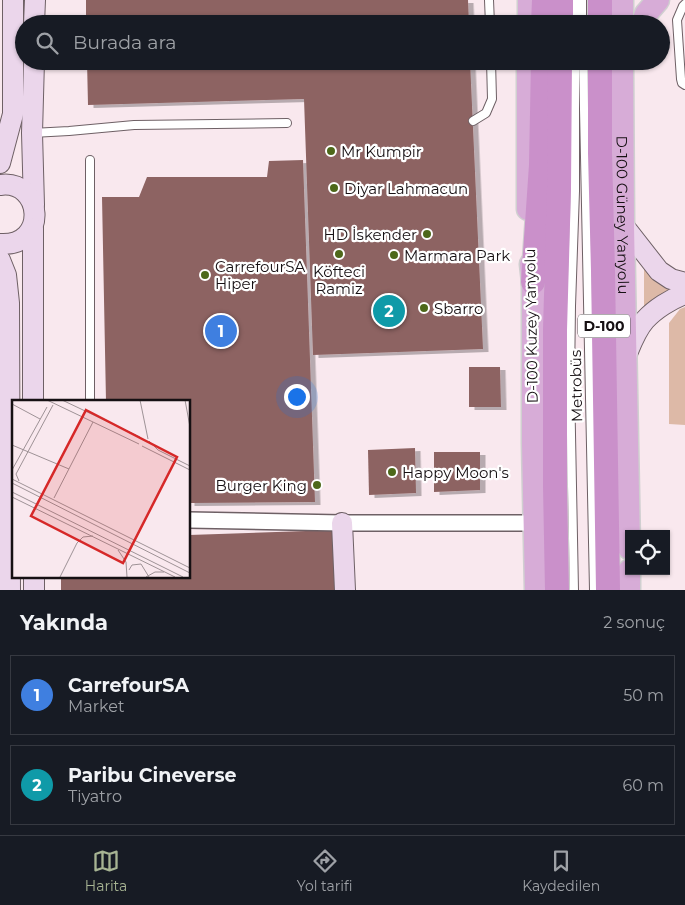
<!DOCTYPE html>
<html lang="tr">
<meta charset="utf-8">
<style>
:root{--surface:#171b24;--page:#20242c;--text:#f1f3f6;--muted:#9ea1a6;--line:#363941;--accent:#a7b493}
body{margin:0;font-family:Montserrat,sans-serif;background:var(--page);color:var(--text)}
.controls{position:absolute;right:15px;bottom:15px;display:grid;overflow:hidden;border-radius:0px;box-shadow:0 1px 4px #0004}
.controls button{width:45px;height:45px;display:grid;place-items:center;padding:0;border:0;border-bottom:1px solid var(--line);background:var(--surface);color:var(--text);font:25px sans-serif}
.you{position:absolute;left:296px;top:396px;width:18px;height:18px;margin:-12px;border:4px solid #fff;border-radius:50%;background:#1a73e8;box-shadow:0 0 0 8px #1a73e833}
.badge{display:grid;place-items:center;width:32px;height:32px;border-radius:50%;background:var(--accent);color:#fff;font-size:16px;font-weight:700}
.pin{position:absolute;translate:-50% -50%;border:2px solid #fff;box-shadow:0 1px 5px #0006}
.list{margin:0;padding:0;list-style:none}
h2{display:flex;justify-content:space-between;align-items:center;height:65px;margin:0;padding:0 20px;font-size:21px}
h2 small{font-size:16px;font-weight:400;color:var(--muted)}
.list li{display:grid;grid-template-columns:32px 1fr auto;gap:15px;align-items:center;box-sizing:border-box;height:80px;margin:0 10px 10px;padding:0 10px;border:1px solid var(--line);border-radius:0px}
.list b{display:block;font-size:19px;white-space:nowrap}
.list p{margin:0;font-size:16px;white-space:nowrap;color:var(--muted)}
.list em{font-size:16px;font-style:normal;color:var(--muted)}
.icon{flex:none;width:28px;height:28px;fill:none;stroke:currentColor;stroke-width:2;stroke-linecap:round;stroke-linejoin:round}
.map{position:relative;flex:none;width:685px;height:590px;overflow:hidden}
.search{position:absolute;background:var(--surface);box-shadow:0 1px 4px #0004;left:15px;right:15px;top:15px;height:55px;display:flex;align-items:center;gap:12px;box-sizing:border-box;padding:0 18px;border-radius:28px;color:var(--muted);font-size:19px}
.sheet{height:245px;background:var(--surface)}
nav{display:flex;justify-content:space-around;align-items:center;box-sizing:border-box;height:70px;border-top:1px solid var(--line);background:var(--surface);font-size:14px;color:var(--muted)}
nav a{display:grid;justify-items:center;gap:2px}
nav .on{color:var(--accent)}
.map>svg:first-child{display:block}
.green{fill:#ddb9a7}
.building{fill:#8d6362;filter:url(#shadow)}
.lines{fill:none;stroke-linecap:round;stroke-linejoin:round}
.service-casing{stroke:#6e6065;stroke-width:10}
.minor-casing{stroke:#6e6065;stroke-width:18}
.secondary-casing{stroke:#6e6065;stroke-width:22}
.primary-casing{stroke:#d0cfd0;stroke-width:25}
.trunk-casing{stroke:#d0cfd0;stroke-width:26}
.service{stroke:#fff;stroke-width:8}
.minor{stroke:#fff;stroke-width:15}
.secondary{stroke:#ebd6eb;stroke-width:20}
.primary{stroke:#d7acd7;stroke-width:22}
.trunk{stroke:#ca90ca;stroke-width:24}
.poi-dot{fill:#4d681a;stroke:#fff;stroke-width:2}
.labels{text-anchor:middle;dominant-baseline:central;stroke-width:4.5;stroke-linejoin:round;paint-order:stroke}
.shield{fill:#fff;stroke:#5c585a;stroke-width:1}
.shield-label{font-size:14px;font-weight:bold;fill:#161013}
.poi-label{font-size:15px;fill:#161013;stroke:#fff;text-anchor:start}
.street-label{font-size:15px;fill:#161013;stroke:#fff}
.inset-road{fill:none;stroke:#9e9296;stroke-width:1}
.view{fill:#d62828;fill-opacity:0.15;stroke:#d62828;stroke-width:2.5}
.inset-edge{fill:none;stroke:#161013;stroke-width:2.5}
</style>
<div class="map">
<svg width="685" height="590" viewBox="0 0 685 590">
<defs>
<filter id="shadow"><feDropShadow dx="5.5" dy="3" stdDeviation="0" flood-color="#0004"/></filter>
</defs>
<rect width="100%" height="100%" fill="#f9e8ee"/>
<g class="green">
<path d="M644,266L674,287L658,296L644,307Z"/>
<path d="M685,307V425L669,424V323L680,309Z"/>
</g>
<g class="building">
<path d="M86,0H468L469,24H86Z"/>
<path d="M87,61H470L483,349L313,355L304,99L88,105Z"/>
<path d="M303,160L315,502L189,503V401H106L102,197H139L147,177H267L269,161Z"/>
<path d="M469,367H500L501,407H469Z"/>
<path d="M415,448L416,493L369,495L368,450Z"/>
<path d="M434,452H480V490L434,492Z"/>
<path d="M335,530L337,590H61V576H189V535Z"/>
</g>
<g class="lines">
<g class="service-casing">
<g id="service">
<path d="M489,0L490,24"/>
<path d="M574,0L575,24"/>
<path d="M582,0V24"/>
<path d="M685,4L683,6L677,20L681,79L682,83L685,85"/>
<path d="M583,61L594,590"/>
<path d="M473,121L486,113L492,99L491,61"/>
<path d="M32,133L69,131L134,125L287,123"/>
<path d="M90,160V401"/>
<path d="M574,590L570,382L571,306L575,191V61"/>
</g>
</g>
<g class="minor-casing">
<path id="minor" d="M189,520L342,523H534"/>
</g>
<g class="secondary-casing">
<g id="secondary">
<path d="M34,24L35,0"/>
<path d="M34,61L32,133L34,205"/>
<path d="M0,163L13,114V0"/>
<path d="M0,185C43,179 49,247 0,244"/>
<path d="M623,225L659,271L671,279L685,283"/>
<path d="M33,228V401"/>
<path d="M0,260L6,275L9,303L10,590"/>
<path d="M626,356C631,344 636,330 645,320C655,309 671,299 685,294"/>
<path d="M342,523L345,590"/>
<path d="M34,576V590"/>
</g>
</g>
<g class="primary-casing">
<g id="primary">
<path d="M622,0V24"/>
<path d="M529,24V0"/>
<path d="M642,24L646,14L658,0"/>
<path d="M528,61V209"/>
<path id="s1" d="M622,61L623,225L629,548"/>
<path d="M531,264L533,282V443L536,590"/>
<path d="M629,571V590"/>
</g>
</g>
<g class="trunk-casing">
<g id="trunk">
<path d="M600,0V24"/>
<path d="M543,24L544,0"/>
<path d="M561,24V0"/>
<path d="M600,61V153L603,271L608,590"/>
<path d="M533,282L541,165L543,61"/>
<path d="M557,590L555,486V330L559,189L560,61"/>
</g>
</g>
<use href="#service" class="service"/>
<use href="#minor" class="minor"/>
<use href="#secondary" class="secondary"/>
<use href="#primary" class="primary"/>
<use href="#trunk" class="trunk"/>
</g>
<g class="poi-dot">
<circle cx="331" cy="151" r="5"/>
<circle cx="334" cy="188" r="5"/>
<circle cx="427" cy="234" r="5"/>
<circle cx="339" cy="254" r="5"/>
<circle cx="394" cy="255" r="5"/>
<circle cx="205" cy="275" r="5"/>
<circle cx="424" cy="308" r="5"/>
<circle cx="392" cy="472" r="5"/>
<circle cx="317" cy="485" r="5"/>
</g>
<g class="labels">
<rect class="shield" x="578" y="314.5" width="52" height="23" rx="4"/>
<g class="shield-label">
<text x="604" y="326">D-100</text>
</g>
<g class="poi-label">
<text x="341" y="151">Mr Kumpir</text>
<text x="344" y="188">Diyar Lahmacun</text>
<text x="417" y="234" text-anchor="end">HD İskender</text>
<text x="404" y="255">Marmara Park</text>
<text x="215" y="266">CarrefourSA<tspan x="215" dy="17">Hiper</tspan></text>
<text x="339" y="271" text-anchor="middle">Köfteci<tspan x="339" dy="17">Ramiz</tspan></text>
<text x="434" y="308">Sbarro</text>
<text x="402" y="472">Happy Moon's</text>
<text x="307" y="485" text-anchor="end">Burger King</text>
</g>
<g class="street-label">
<text stroke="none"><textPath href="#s1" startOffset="154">D-100 Güney Yanyolu</textPath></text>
<text transform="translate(531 326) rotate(-91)">D-100 Kuzey Yanyolu</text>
<text transform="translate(576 386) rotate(-91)">Metrobüs</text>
</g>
</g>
<g transform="translate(12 400)">
<rect width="178" height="178" fill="#f9e8ee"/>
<path class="inset-road" d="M35,0L127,44M50,0L128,37M128,0L136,39M173,0L178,27M0,4L28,19M137,41L146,50L178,66M0,45L57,69M130,46L178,70M0,70L35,7M0,79L178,168M7,81L4,74L41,5M0,83L178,173M0,92L171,177M0,97L163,177M42,98L81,22M106,150L114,162L115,177M117,170L120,165L129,164L137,177M48,177L65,143L71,137L81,136M134,177L143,172H152"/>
<path class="view" d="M74,10L165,57L111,163L19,116Z"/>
<rect width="178" height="178" class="inset-edge"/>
</g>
</svg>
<div class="controls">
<button><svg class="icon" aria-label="locate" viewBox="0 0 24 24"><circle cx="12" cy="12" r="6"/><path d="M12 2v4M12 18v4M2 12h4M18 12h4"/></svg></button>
</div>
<div class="you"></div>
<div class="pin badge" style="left:221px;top:331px;background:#3f7fe0">1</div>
<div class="pin badge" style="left:389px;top:311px;background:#0f9aa8">2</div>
<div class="search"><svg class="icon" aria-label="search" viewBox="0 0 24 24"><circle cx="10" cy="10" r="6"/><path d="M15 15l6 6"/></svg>Burada ara</div>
</div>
<section class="sheet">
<h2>Yakında<small>2 sonuç</small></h2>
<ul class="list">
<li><span class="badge" style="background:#3f7fe0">1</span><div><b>CarrefourSA</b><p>Market</p></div><em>50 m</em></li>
<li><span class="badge" style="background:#0f9aa8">2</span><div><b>Paribu Cineverse</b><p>Tiyatro</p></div><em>60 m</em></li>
</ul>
</section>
<nav>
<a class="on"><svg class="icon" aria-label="map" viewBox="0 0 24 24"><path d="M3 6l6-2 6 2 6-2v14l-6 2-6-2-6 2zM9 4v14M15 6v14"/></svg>Harita</a>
<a><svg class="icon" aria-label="directions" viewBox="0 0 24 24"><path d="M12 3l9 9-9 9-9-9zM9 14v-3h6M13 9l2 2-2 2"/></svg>Yol tarifi</a>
<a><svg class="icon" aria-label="saved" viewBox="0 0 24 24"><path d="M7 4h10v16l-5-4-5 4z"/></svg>Kaydedilen</a>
</nav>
